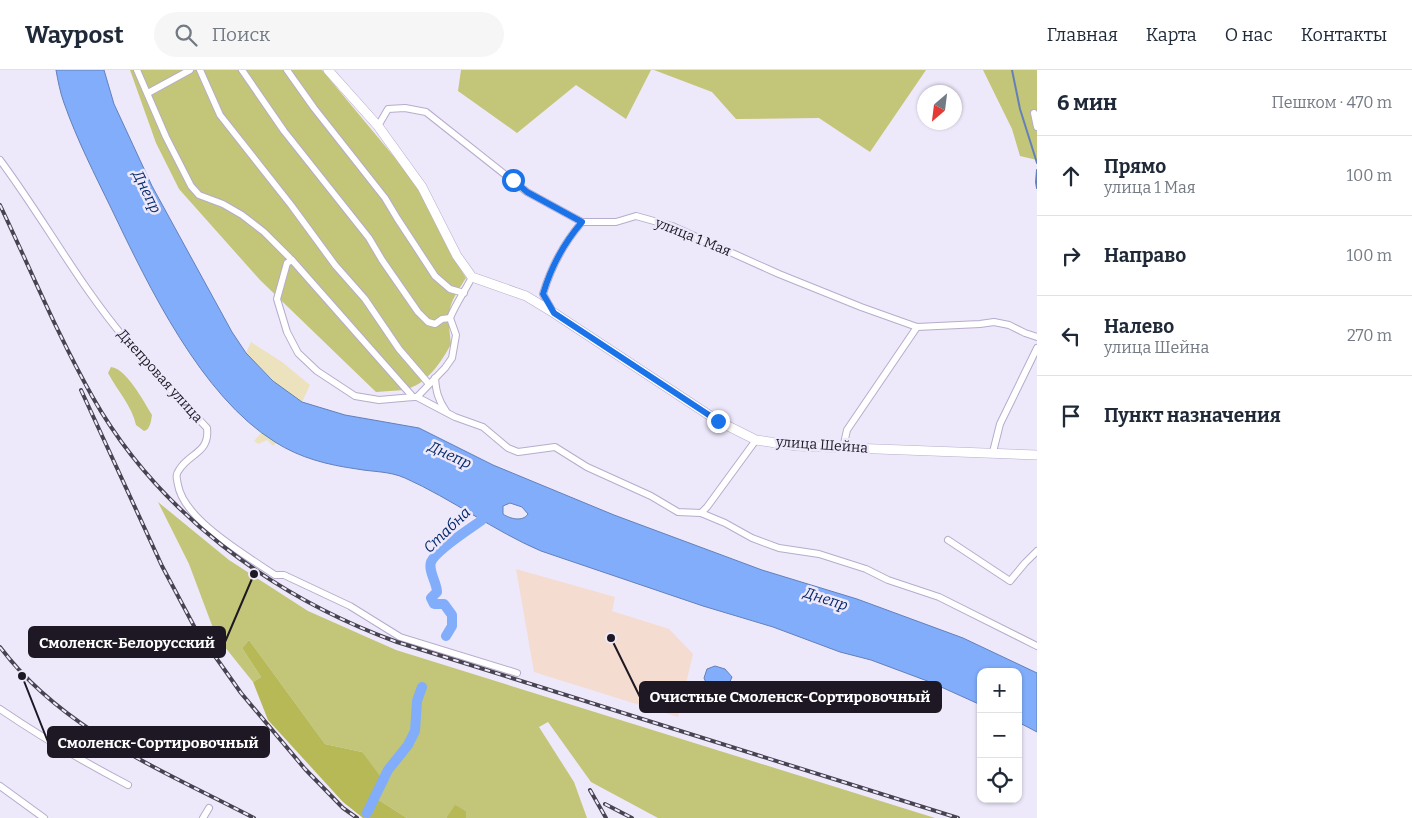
<!DOCTYPE html>
<html lang="ru">
<meta charset="utf-8">
<style>
:root{--surface:#fff;--page:#f6f6f7;--text:#1f2937;--muted:#747a83;--line:#e0e1e3}
body{margin:0;font-family:Bitter,serif;background:var(--page);color:var(--text)}
.controls{position:absolute;right:15px;bottom:15px;display:grid;overflow:hidden;border-radius:10px;box-shadow:0 1px 4px #0004}
.controls button{width:45px;height:45px;display:grid;place-items:center;padding:0;border:0;border-bottom:1px solid var(--line);background:var(--surface);color:var(--text);font:25px sans-serif}
.compass{position:absolute;left:917px;top:15px;width:45px;height:45px;border-radius:50%;background:var(--surface);box-shadow:0 1px 4px #0004;rotate:208deg}
.stop{position:absolute;width:15px;height:15px;margin:-11px;border:4px solid #1a73e8;border-radius:50%;background:#fff}
.stop.end{background:#1a73e8;border-color:#fff;box-shadow:0 1px 5px #0008}
.list{margin:0;padding:0;list-style:none}
h2{display:flex;justify-content:space-between;align-items:center;height:65px;margin:0;padding:0 20px;font-size:21px}
h2 small{font-size:16px;font-weight:400;color:var(--muted)}
.list li{display:grid;grid-template-columns:32px 1fr auto;gap:15px;align-items:center;box-sizing:border-box;height:80px;padding:0 20px;border-top:1px solid var(--line)}
.list b{display:block;font-size:19px;white-space:nowrap}
.list p{margin:0;font-size:16px;white-space:nowrap;color:var(--muted)}
.list em{font-size:16px;font-style:normal;color:var(--muted)}
.icon{flex:none;width:28px;height:28px;fill:none;stroke:currentColor;stroke-width:2;stroke-linecap:round;stroke-linejoin:round}
.map{position:relative;flex:none;width:1037px;height:748px;overflow:hidden}
header{display:flex;align-items:center;gap:30px;box-sizing:border-box;height:70px;padding:0 25px;background:var(--surface);border-bottom:1px solid var(--line)}
header strong{font-size:24px}
nav{display:flex;gap:28px;margin-inline-start:auto;font-size:18px}
.search{width:350px;height:45px;background:var(--page);display:flex;align-items:center;gap:12px;box-sizing:border-box;padding:0 18px;border-radius:28px;color:var(--muted);font-size:19px}
main{display:flex}
aside{flex:1;background:var(--surface)}
.map>svg:first-child{display:block}
.industrial{fill:#f4dcd1}
.green{fill:#c3c578}
.forest{fill:#b7b957}
.sand{fill:#ece2bd}
.water{fill:#81adfa;stroke:#6380ba;fill-rule:evenodd}
.lines{fill:none;stroke-linecap:round;stroke-linejoin:round}
.stream{stroke:#6380ba;stroke-width:2}
.river{stroke:#81adfa;stroke-width:10}
.street-casing{stroke:#b7accb;stroke-width:8}
.secondary-casing{stroke:#b7accb;stroke-width:10}
.street{stroke:#fff;stroke-width:6}
.secondary{stroke:#fff;stroke-width:9}
.rail-casing{stroke:#484350;stroke-width:4}
.rail{stroke:#eee8fb;stroke-width:2;stroke-dasharray:5.5;stroke-linecap:butt}
.route{stroke:#1a73e8;stroke-width:6}
.labels{text-anchor:middle;dominant-baseline:central;stroke-width:5;stroke-linejoin:round;paint-order:stroke}
.street-label{font-size:14px;fill:#1d1824;stroke:#eee8fb}
.water-label{font-size:15px;font-style:italic;fill:#04296a;stroke:#eee8fb}
.leader{fill:none;stroke:#1d1824;stroke-width:2}
.callout-dot{fill:#1d1824;stroke:#eee8fb;stroke-width:2}
.callout{fill:#1d1824;stroke:#1d1824;stroke-width:2}
.callout-label{font-size:15px;text-anchor:middle;font-weight:bold;fill:#fff}
</style>
<header>
<strong>Waypost</strong>
<div class="search"><svg class="icon" aria-label="search" viewBox="0 0 24 24"><circle cx="10" cy="10" r="6"/><path d="M15 15l6 6"/></svg>Поиск</div>
<nav><a>Главная</a><a>Карта</a><a>О нас</a><a>Контакты</a></nav>
</header>
<main>
<div class="map">
<svg width="1037" height="748" viewBox="0 0 1037 748">
<rect width="100%" height="100%" fill="#eee8fb"/>
<path class="industrial" d="M516,499L615,527L612,541L669,559L693,584L678,647L534,602Z"/>
<g class="green">
<path d="M130,0H322L410,106L426,130L453,187L466,208C447,237 447,240 451,274C441,293 426,315 404,320C395,321 385,321 376,322L260,210L179,119L156,73Z"/>
<path d="M461,0H651L626,49L576,15L517,63L458,21Z"/>
<path d="M654,0H926L870,82L819,48L736,49L712,22Z"/>
<path d="M983,0H1037V90L1020,86L1012,59Z"/>
<path d="M111,297C127,299 144,332 152,345C151,351 150,360 144,361L136,355C132,336 117,320 108,303Z"/>
<path d="M158,432L229,490L308,541L396,580L935,748H658L591,712L548,652L539,657L574,712L587,748H466V741L455,736L446,748H407L374,727L362,682L325,674L249,570L242,578L261,607L253,612L216,566L189,494Z"/>
</g>
<g class="forest">
<path d="M249,570L325,674L362,682L383,710L374,727L407,748H363L343,732L268,650L253,612L261,607L242,578Z"/>
<path d="M455,735L466,741V748H446Z"/>
</g>
<g class="sand">
<path d="M251,272L282,292L310,315L302,332L280,317L246,283Z"/>
<path d="M262,362L276,373L273,376L267,370L258,374L254,371Z"/>
</g>
<g class="water">
<path d="M56,0H104L114,34L152,116L232,262L246,283L273,311L302,332L345,345L419,358L493,395L614,445L762,500L857,529L963,568L1037,603V662L1018,652V602H981V635L930,612L871,590L840,582L773,557L703,536L541,481C494,461 452,429 405,408C389,401 373,402 357,399C328,395 300,388 275,372C201,326 149,217 112,140C95,105 77,70 64,33C60,22 58,11 56,0ZM510,433L522,437L528,444C523,452 510,449 503,444V436Z"/>
<path d="M715,596L725,599L732,607L728,616L719,615L714,617L707,615L704,608L707,599Z"/>
</g>
<g class="lines">
<g class="stream">
<path d="M1012,0L1020,39L1037,93"/>
<path d="M1037,100L1036,112L1037,118"/>
</g>
<g class="river">
<path d="M446,566L452,556V545L444,534H434L431,528L437,522C437,513 428,501 431,492C436,480 471,458 482,450V437"/>
<path d="M367,743L388,700L408,675L415,661L417,631L422,617"/>
</g>
<g class="street-casing">
<g id="street">
<path d="M137,0L166,67L191,116L199,125L223,134L242,145L264,162L292,190"/>
<path d="M200,0L220,45L291,135L335,195L365,229L399,279L429,314"/>
<path d="M242,0L284,61L369,168L382,190L418,242L428,252L435,254L442,249L450,248"/>
<path d="M287,0L314,38L385,128L397,148L435,206L450,219L464,223"/>
<path d="M148,23L190,0"/>
<path d="M1034,43L1037,57"/>
<path d="M378,56L388,39L405,38L426,42L527,122L582,152H616L636,146L672,156L779,204L861,237L917,257L980,254L994,252L1009,255L1025,263L1037,267"/>
<path d="M0,90C44,149 79,215 127,271C152,301 180,329 207,358C210,383 189,383 179,400C175,405 177,409 178,415C184,450 247,486 275,505H284L350,536L400,567L517,603"/>
<path d="M553,242L543,224C551,197 563,174 582,152"/>
<path d="M435,308C436,321 438,330 446,341"/>
<path d="M413,327L292,190L287,193L277,229L287,262L298,283L317,301L355,326L379,330L413,327H417L445,298L452,288L456,265L450,248C456,233 465,221 472,207"/>
<path d="M417,327L455,347L483,357L508,378L518,382L555,377L587,397L651,426L678,442L701,443L725,453L752,468L779,478L819,484L866,499L888,510L939,527L1037,576"/>
<path d="M843,378L847,360L917,257"/>
<path d="M993,382L1000,354L1037,278"/>
<path d="M701,443L707,437L756,370"/>
<path d="M948,470L1010,511L1025,493L1037,481"/>
<path d="M0,639C41,667 84,692 128,715"/>
<path d="M0,716L44,748"/>
<path d="M203,748L209,738"/>
</g>
</g>
<g class="secondary-casing">
<path id="secondary" d="M328,0L378,56L422,117L457,186L472,207L526,226L554,243L718,351L756,370L797,376L1037,385"/>
</g>
<use href="#street" class="street"/>
<use href="#secondary" class="secondary"/>
<g class="rail-casing">
<g id="rail">
<path d="M0,135C30,198 57,264 92,326C157,442 273,527 397,572L958,748"/>
<path d="M81,320L162,496L195,558L241,623L305,699L343,738L357,748"/>
<path d="M0,577C63,661 164,701 254,748"/>
<path d="M590,720L606,748"/>
<path d="M605,734L632,748"/>
</g>
</g>
<use href="#rail" class="rail"/>
</g>
<g class="lines">
<path class="route" d="M513,110L527,122L582,152C563,174 551,197 543,224L554,243L718,351"/>
</g>
<g class="labels">
<g class="street-label">
<text transform="translate(693 167) rotate(22)">улица 1 Мая</text>
<text transform="translate(160 306) rotate(48)">Днепровая улица</text>
<text transform="translate(822 375) rotate(4)">улица Шейна</text>
</g>
<g class="water-label">
<text transform="translate(147 122) rotate(64)">Днепр</text>
<text transform="translate(450 385) rotate(25)">Днепр</text>
<text transform="translate(447 460) rotate(-44)">Стабна</text>
<text transform="translate(826 529) rotate(18)">Днепр</text>
</g>
</g>
<path class="leader" d="M254 504L225 572M611 568L640 627M22 606L48 672"/>
<g class="callout-dot">
<circle cx="254" cy="504" r="5"/>
<circle cx="611" cy="568" r="5"/>
<circle cx="22" cy="606" r="5"/>
</g>
<g class="callout">
<rect x="29" y="557" width="196" height="30" rx="5"/>
<rect x="640" y="612" width="301" height="30" rx="5"/>
<rect x="48" y="657" width="221" height="30" rx="5"/>
</g>
<g class="callout-label">
<text x="127" y="578">Смоленск-Белорусский</text>
<text x="790" y="632">Очистные Смоленск-Сортировочный</text>
<text x="158" y="678">Смоленск-Сортировочный</text>
</g>
</svg>
<div class="controls">
<button>+</button>
<button>−</button>
<button><svg class="icon" aria-label="locate" viewBox="0 0 24 24"><circle cx="12" cy="12" r="6"/><path d="M12 2v4M12 18v4M2 12h4M18 12h4"/></svg></button>
</div>
<svg class="compass" viewBox="-18 -18 36 36"><path d="M0-13l5 13h-10z" fill="#e53935"/><path d="M0 13l5-13h-10z" fill="#747a83"/></svg>
<div class="stop" style="left:513px;top:110px"></div>
<div class="stop end" style="left:718px;top:351px"></div>
</div>
<aside>
<h2>6 мин<small>Пешком · 470 m</small></h2>
<ul class="list">
<li><svg class="icon" aria-label="ahead" viewBox="0 0 24 24"><path d="M12 20V5M6 11l6-6 6 6"/></svg><div><b>Прямо</b><p>улица 1 Мая</p></div><em>100 m</em></li>
<li><svg class="icon" aria-label="right" viewBox="0 0 24 24"><path d="M7 20v-9h11M14 6l5 5-5 5"/></svg><div><b>Направо</b></div><em>100 m</em></li>
<li><svg class="icon" aria-label="left" viewBox="0 0 24 24"><path d="M17 20v-9H6M10 6l-5 5 5 5"/></svg><div><b>Налево</b><p>улица Шейна</p></div><em>270 m</em></li>
<li><svg class="icon" aria-label="arrive" viewBox="0 0 24 24"><path d="M6 21V4h12l-3 4 3 4H6"/></svg><div><b>Пункт назначения</b></div></li>
</ul>
</aside>
</main>
